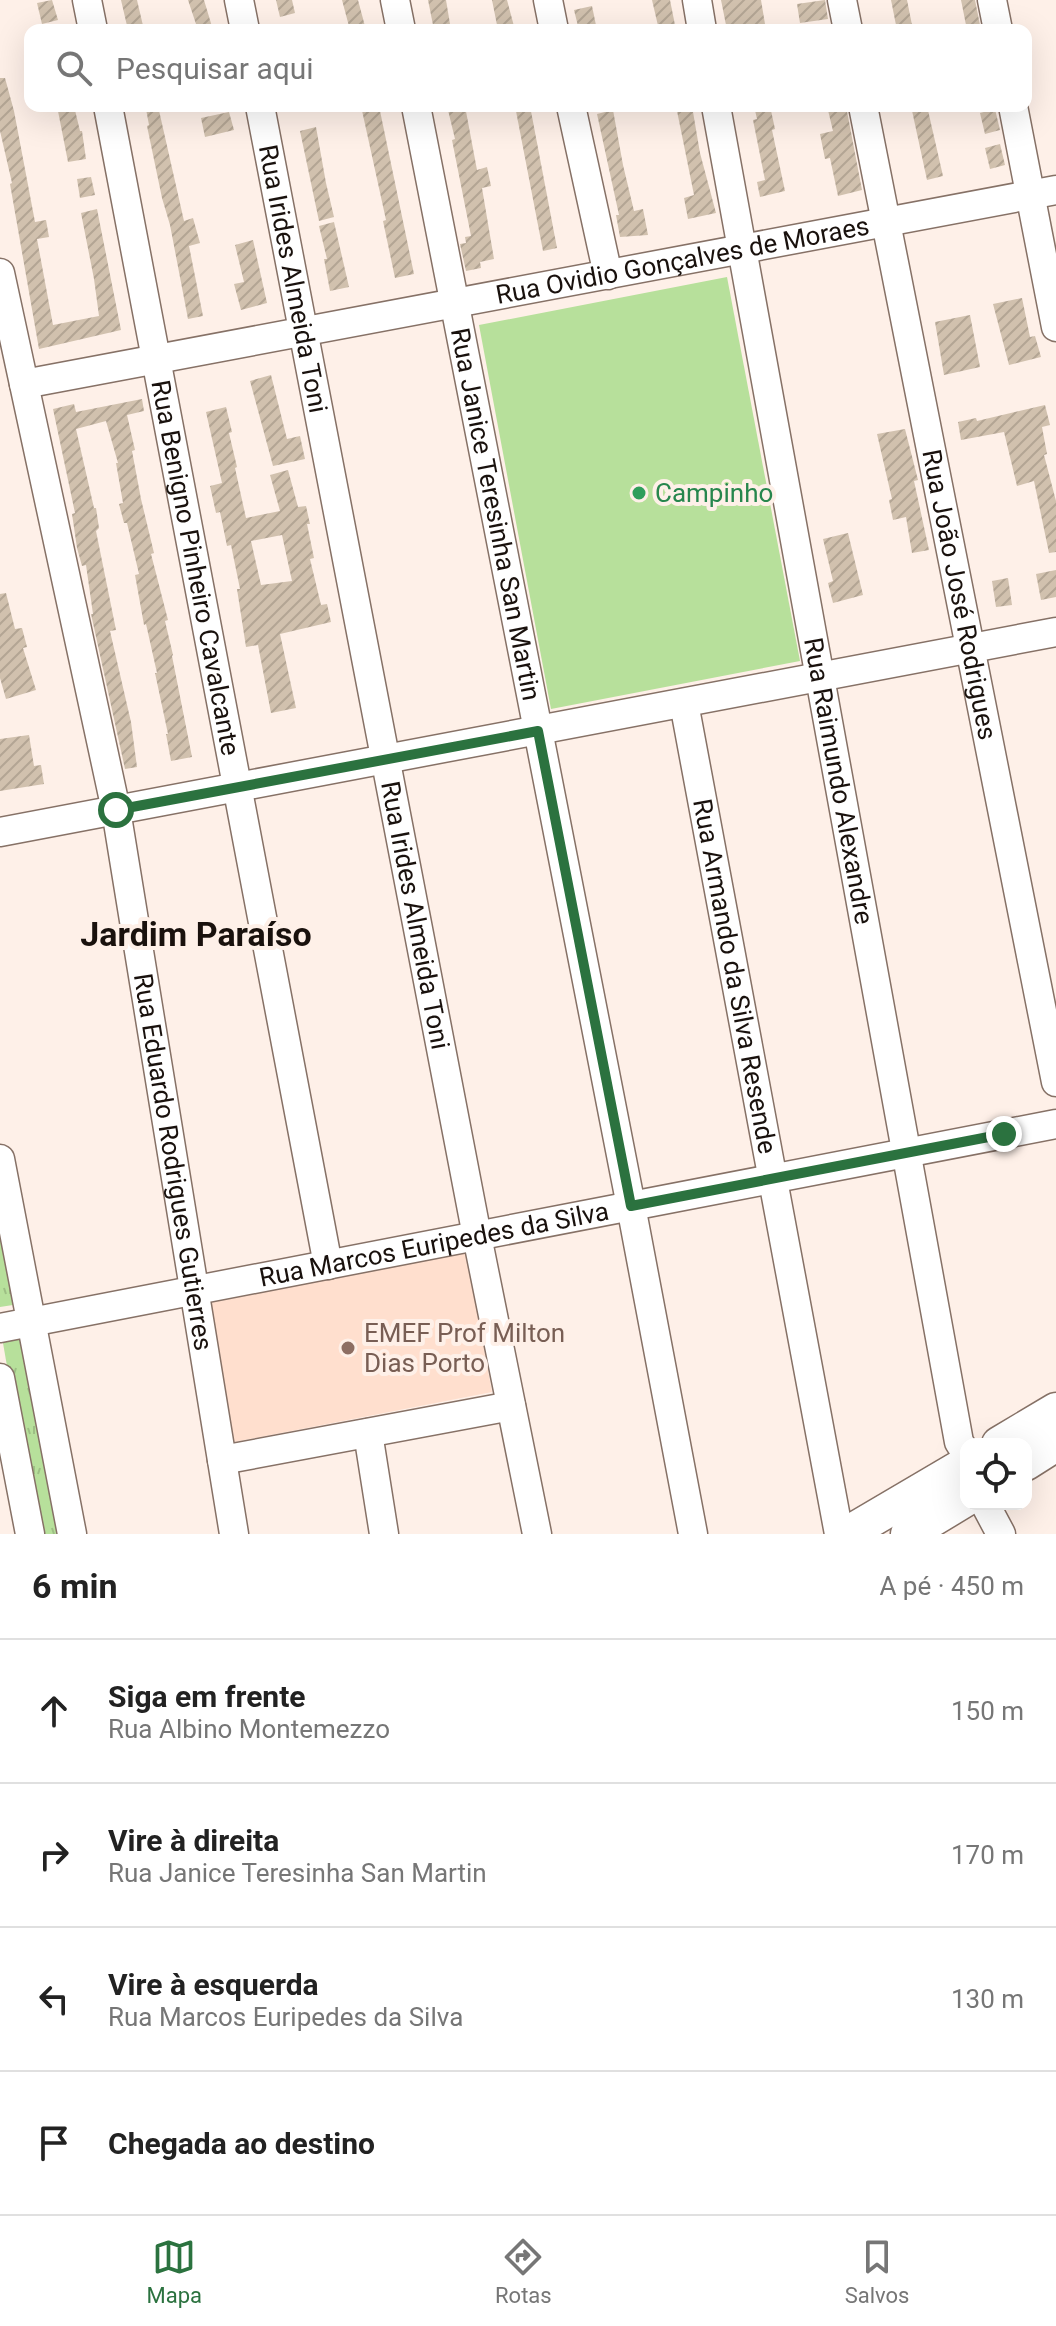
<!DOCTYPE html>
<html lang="pt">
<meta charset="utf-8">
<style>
:root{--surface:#fff;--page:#f2f2f2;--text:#222;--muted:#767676;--line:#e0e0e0;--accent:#2b723f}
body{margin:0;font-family:Roboto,sans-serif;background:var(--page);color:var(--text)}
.controls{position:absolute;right:24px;bottom:24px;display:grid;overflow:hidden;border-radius:16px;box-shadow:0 8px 32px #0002}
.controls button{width:72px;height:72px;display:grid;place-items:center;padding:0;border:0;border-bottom:2px solid var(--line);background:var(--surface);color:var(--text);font:40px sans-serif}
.stop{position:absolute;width:24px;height:24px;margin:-18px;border:6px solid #2b723f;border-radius:50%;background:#fff}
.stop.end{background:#2b723f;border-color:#fff;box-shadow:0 2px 8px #0008}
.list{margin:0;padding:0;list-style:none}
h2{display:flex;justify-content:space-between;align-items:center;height:104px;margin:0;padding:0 32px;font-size:34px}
h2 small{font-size:26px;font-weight:400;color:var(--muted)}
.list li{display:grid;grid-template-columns:52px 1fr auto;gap:24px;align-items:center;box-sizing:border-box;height:144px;padding:0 32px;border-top:2px solid var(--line)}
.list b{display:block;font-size:30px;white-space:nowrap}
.list p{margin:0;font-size:26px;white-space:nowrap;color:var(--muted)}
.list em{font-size:26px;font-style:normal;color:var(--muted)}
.icon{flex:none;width:44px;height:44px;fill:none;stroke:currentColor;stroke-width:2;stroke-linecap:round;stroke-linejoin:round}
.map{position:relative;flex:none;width:1056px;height:1534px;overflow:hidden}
.search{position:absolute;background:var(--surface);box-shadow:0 8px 32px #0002;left:24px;right:24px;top:24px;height:88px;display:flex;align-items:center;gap:20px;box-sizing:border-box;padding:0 28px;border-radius:16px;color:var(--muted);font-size:30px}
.sheet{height:680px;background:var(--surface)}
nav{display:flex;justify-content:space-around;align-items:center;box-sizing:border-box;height:112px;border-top:2px solid var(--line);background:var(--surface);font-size:22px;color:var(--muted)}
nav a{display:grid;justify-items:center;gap:4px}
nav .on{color:var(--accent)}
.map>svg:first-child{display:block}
.built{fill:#ffdfce}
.grass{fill:url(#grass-tufts)}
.pitch{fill:#b7e09b}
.building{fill:url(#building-hatch);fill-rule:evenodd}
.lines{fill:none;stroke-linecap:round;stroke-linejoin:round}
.minor-casing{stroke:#867166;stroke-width:31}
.major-casing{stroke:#867166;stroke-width:37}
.minor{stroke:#fff;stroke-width:28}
.major{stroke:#fff;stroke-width:34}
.route{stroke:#2b723f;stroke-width:10}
.leisure-dot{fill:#2e9e5b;stroke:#fef0e8;stroke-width:3}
.education-dot{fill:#8d6e63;stroke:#fef0e8;stroke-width:3}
.labels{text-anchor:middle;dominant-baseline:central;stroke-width:8;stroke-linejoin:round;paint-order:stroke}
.street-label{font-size:26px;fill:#19110d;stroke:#fef0e8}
.leisure-label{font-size:26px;fill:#27864d;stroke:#fef0e8;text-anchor:start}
.education-label{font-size:26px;fill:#785e54;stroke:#fef0e8;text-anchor:start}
.district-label{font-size:34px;font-weight:bold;fill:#19110d;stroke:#fef0e8}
</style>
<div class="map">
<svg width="1056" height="1534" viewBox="0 0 1056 1534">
<defs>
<pattern id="grass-tufts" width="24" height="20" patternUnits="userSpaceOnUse" patternTransform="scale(2)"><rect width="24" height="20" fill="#b7e09b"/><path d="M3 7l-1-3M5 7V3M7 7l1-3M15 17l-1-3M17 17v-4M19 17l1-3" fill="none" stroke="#9dbf84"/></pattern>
<pattern id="building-hatch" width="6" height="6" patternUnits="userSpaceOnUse" patternTransform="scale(2)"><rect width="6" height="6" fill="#d1c1ae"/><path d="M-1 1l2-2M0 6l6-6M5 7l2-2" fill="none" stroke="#b3a594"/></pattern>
</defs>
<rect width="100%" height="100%" fill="#fef0e8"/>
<path class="built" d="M466,1253L492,1392L229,1443L203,1304Z"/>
<g class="grass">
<path d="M0,1188L18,1300L13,1305L0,1307Z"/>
<path d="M20,1335L59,1534H36L3,1343L4,1338Z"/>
</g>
<path class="pitch" d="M727,277L800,661L551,709L479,325Z"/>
<g class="building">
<path d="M52,0L58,20L42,24L37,3Z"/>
<path d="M121,0H137L144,30H128Z"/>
<path d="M188,0H204L213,30H198Z"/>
<path d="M276,0H292L295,13L280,17Z"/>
<path d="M342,0H358L366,30H350Z"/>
<path d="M428,0H446L451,30H434Z"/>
<path d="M492,0H507L515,30H498Z"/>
<path d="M652,0H670L676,30H659Z"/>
<path d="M721,0H761L766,30H727Z"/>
<path d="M825,0L828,19L800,23L797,4Z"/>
<path d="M891,0H907L913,30H897Z"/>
<path d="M961,0H975L981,30H967Z"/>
<path d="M592,6L597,30H579L574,10Z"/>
<path d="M0,78H5L14,111L35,222L46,220L49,237L37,239L53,325L99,316L94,279L81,213L97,209L121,330L39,349L10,184L12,183L0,131Z"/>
<path d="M57,106H74L80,131H82L86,159L68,162Z"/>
<path d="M158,106L184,221L193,218L200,243L189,246L203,316L188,319L170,225L162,198L147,126L149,125L146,109Z"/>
<path d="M361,106H379L414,274L395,278L383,221L386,220Z"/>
<path d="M447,106H465L477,170L487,167L491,186L482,188L494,259L480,262L481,268L466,271L460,244L466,243L465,237L471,236L452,140L455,139Z"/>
<path d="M515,106H530L557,248L543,251Z"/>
<path d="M676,106H692L700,153L716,213L688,219L684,198L694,195Z"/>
<path d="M754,106H770L775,129L772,130L785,191L760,197L757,182L765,180L753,120L757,119Z"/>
<path d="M827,106H846L862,190L838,196L830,158L825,159L820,134L833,131Z"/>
<path d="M911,106H927L943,176L927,180Z"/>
<path d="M995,109L1000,130L985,134L980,113Z"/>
<path d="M613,110L623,165L634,211L643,209L648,235L620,237L616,215H619L597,114Z"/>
<path d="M229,112L234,130L205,137L201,118Z"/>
<path d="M316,127L326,183L334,217L319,221L300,131Z"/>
<path d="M1000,144L1005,165L990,169L985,148Z"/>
<path d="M91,177L95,195L80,198L77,179Z"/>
<path d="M334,222L349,287L330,291L324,259H327L319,226Z"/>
<path d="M253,240L267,303L241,310L234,284L244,282L235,245Z"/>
<path d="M1022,298L1030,337L1035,336L1041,357L1009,365L993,304Z"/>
<path d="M970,315L980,367L944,375L935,322Z"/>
<path d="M271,375L287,439L300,436L305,459L273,466L250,381Z"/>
<path d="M142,399L144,411L127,415L135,450L132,451L141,499L154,553L151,554L168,620L165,621L173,655L172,656L192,757L171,761L166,734H168L155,673H157L146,624L144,625L135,575L139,574L127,523H124L119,504L123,503L116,463H118L106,421L76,429L94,508H96L99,528L96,531L116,630L110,631L131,722L137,767L125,769L91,614H93L86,565L82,566L77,548L72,514L75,513L53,409L74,404L76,412Z"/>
<path d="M1045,405L1050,425L1042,427L1047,454L1044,455L1056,501V552L1049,553L1034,481L1017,486L1004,432L961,440L958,422L976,418L977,421Z"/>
<path d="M226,407L232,432L229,433L237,467L235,468L246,518L280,511L270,475L288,470L298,507L306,506L310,524H307L314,558L310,559L321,605L327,604L331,622L280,634L296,708L271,713L258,645L246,647L237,589H240L231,545L227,546L220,512L216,513L210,486L222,483L206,412ZM282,535L292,581L261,585L251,541Z"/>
<path d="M905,429L918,480L914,481L929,550L912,553L906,517L893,520L889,500L892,499L877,434Z"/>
<path d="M848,533L863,595L833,603L828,583L833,581L823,539Z"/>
<path d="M1056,570V597L1041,600L1036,574Z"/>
<path d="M1008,578L1012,605L996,607L992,581Z"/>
<path d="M6,593L15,629L22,628L27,647L23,648L36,690L6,699L0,678V594Z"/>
<path d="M29,735L34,766L41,765L44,784L0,791V739Z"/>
</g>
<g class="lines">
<g class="minor-casing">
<g id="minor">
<path d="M87,0L93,30"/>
<path d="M239,0L245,30"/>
<path d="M395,0L401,30"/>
<path d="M548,0L554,30"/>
<path d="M697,0L702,30"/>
<path d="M842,0L848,30"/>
<path d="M992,0L998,30"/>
<path id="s1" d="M108,106L328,1265"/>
<path id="s2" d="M260,106L477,1236L537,1534"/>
<path id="s3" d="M416,106L631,1206L693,1534"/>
<path d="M571,106L608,275"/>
<path id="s4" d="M716,106L959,1442L966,1453"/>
<path id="s5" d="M863,106L1056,1082"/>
<path d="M1013,106L1056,327"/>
<path id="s6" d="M0,273L116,810L234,1534"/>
<path id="s7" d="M24,384L1056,190"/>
<path id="s8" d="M684,703L839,1534"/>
<path d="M0,832L1056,632"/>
<path d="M0,1159L72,1534"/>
<path id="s9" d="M0,1328L1056,1124"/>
<path d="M0,1378L30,1534"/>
<path d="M368,1433L384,1534"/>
<path d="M222,1460L511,1406"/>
<path d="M985,1504L1001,1534"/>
</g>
</g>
<g class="major-casing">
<g id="major">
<path d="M999,1444L1056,1410"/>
<path d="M1026,1463L1056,1444"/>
<path d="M847,1534L966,1464"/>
<path d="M908,1534L966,1499"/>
</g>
</g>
<use href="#minor" class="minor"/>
<use href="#major" class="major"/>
</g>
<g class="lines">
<path class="route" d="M116,810L538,731L631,1206L1004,1134"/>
</g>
<circle class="leisure-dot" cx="639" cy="493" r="8"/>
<circle class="education-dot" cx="348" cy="1348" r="8"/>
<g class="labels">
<g class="street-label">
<text stroke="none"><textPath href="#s7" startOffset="670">Rua Ovidio Gonçalves de Moraes</textPath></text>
<text stroke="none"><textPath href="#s2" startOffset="176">Rua Irides Almeida Toni</textPath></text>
<text stroke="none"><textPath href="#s3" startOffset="416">Rua Janice Teresinha San Martin</textPath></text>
<text stroke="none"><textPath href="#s1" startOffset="470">Rua Benigno Pinheiro Cavalcante</textPath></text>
<text stroke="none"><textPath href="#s5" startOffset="498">Rua João José Rodrigues</textPath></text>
<text stroke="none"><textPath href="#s4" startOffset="686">Rua Raimundo Alexandre</textPath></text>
<text stroke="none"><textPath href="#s2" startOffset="824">Rua Irides Almeida Toni</textPath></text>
<text stroke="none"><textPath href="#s8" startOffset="278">Rua Armando da Silva Resende</textPath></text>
<text stroke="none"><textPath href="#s6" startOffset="906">Rua Eduardo Rodrigues Gutierres</textPath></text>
<text stroke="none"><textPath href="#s9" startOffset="442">Rua Marcos Euripedes da Silva</textPath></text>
</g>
<g class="leisure-label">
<text x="655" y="493">Campinho</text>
</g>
<g class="education-label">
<text x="364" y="1333">EMEF Prof Milton<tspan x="364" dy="30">Dias Porto</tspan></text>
</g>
<g class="district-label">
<text x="196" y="934">Jardim Paraíso</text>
</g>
</g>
</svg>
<div class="controls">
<button><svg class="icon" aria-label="locate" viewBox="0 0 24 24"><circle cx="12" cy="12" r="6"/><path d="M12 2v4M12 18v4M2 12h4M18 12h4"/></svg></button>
</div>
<div class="stop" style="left:116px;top:810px"></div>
<div class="stop end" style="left:1004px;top:1134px"></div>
<div class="search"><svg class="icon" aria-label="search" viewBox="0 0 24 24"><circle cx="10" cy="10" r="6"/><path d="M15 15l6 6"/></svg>Pesquisar aqui</div>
</div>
<section class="sheet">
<h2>6 min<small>A pé · 450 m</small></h2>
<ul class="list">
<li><svg class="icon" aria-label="ahead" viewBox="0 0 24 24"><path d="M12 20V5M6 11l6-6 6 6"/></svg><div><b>Siga em frente</b><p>Rua Albino Montemezzo</p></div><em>150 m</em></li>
<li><svg class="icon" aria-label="right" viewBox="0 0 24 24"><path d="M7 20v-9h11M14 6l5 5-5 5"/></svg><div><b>Vire à direita</b><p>Rua Janice Teresinha San Martin</p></div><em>170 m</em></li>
<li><svg class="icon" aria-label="left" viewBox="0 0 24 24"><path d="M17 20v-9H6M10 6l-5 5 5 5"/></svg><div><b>Vire à esquerda</b><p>Rua Marcos Euripedes da Silva</p></div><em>130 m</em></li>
<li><svg class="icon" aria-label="arrive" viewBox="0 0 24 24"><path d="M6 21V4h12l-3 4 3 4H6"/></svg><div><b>Chegada ao destino</b></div></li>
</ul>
</section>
<nav>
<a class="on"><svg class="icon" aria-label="map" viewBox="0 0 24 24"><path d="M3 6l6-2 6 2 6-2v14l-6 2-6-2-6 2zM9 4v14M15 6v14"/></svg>Mapa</a>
<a><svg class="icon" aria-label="directions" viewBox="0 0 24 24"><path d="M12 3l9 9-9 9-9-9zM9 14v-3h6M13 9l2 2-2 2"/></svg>Rotas</a>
<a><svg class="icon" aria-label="saved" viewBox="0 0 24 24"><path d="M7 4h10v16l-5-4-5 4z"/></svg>Salvos</a>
</nav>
